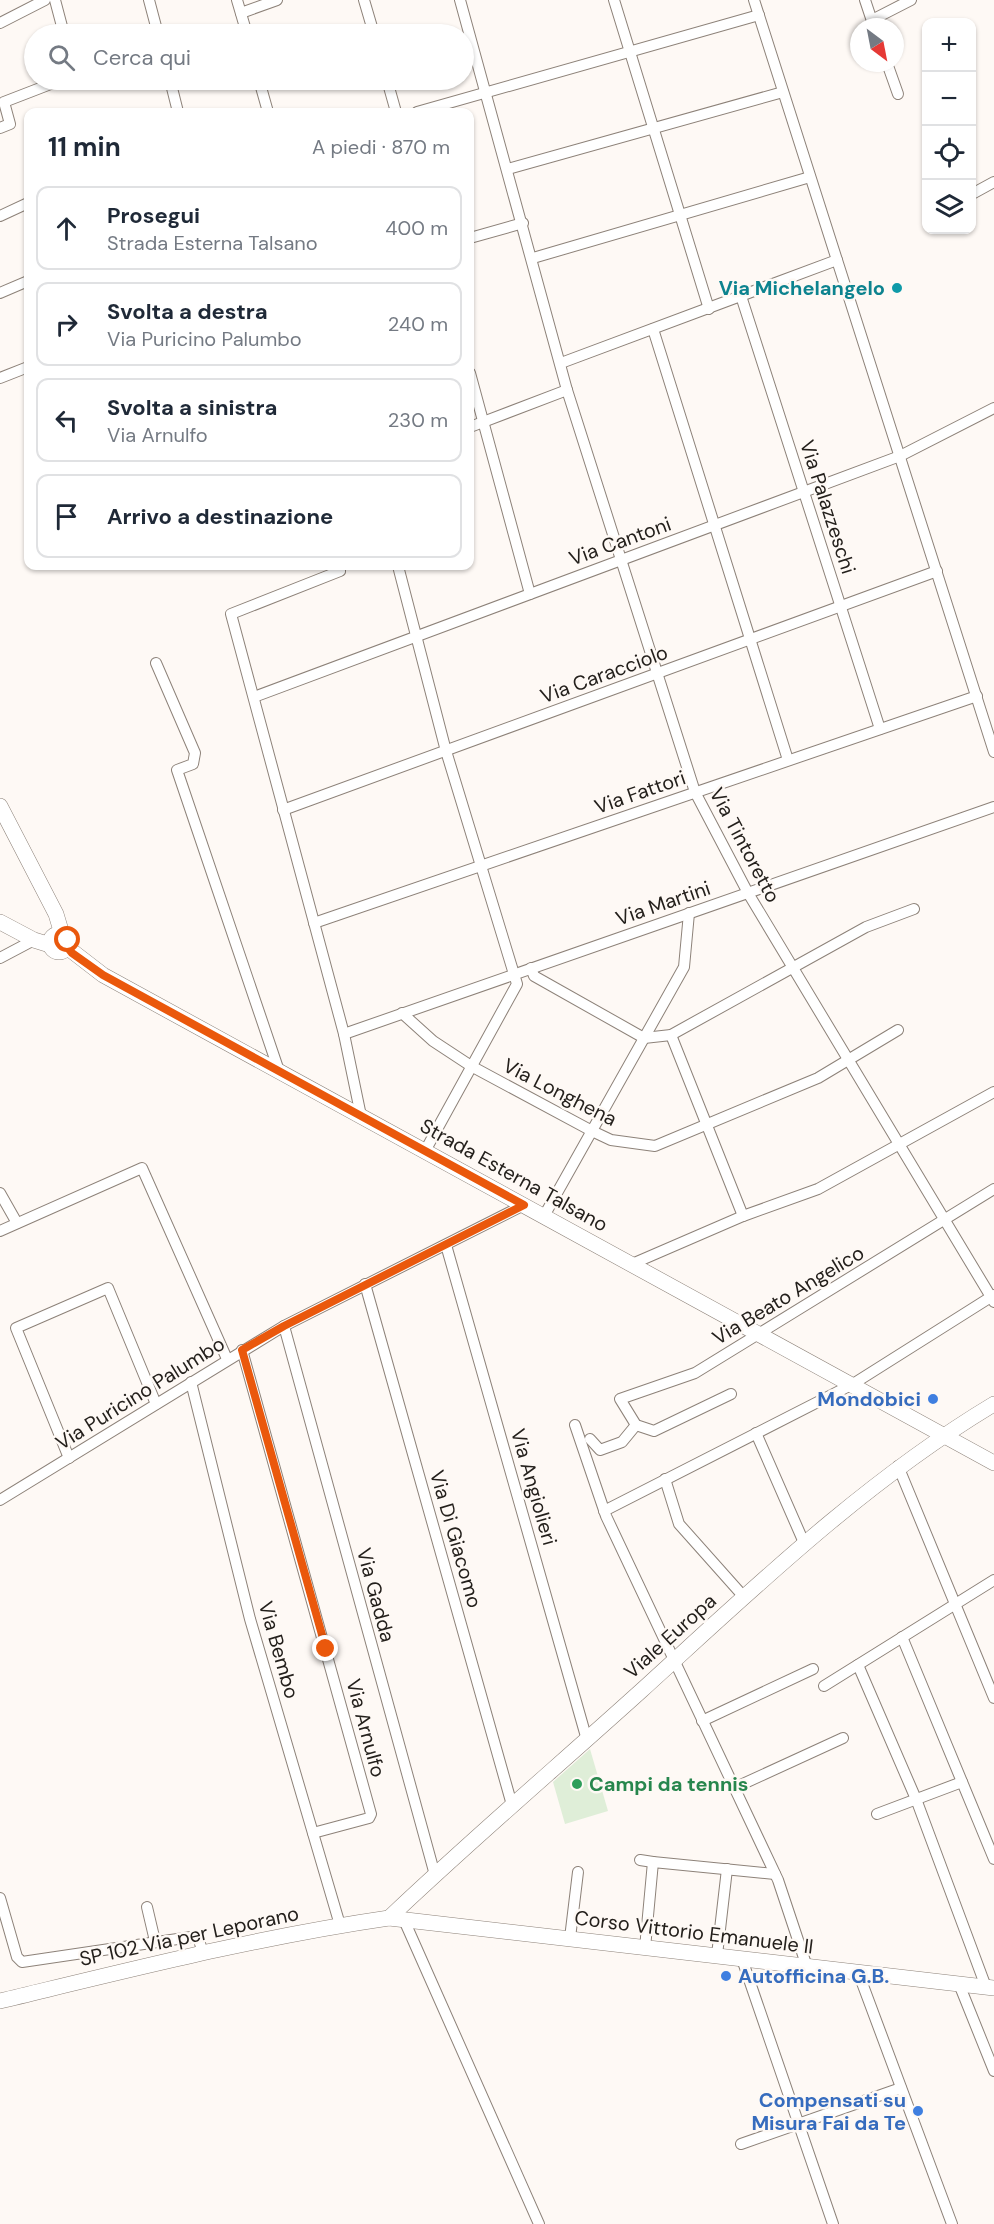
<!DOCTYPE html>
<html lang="it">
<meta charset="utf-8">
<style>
:root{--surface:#fff;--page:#f2f2f3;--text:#1f2937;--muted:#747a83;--line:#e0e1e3}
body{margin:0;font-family:"DM Sans",sans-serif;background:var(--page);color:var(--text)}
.controls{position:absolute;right:18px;top:18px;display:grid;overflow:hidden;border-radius:12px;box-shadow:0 2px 4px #0004}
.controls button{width:54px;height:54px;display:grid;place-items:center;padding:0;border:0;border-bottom:2px solid var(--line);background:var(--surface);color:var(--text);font:30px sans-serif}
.compass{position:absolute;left:850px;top:18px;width:54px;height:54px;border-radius:50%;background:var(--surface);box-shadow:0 2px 4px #0004;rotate:148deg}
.stop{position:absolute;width:18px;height:18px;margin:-14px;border:4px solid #ea580c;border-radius:50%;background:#fff}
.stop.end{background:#ea580c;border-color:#fff;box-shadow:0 2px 6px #0008}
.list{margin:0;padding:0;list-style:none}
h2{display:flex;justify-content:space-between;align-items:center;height:78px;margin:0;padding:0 24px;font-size:26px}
h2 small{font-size:20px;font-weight:400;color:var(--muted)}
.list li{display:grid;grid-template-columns:39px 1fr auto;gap:18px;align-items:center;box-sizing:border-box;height:84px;margin:0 12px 12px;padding:0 12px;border:2px solid var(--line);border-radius:12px}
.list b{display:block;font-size:22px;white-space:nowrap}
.list p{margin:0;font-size:20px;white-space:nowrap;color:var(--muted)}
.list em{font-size:20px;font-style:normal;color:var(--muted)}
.icon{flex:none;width:33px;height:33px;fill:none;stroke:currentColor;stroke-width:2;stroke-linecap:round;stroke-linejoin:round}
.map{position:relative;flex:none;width:994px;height:2224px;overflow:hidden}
.search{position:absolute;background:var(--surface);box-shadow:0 2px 4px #0004;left:24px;top:24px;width:450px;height:66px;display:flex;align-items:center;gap:15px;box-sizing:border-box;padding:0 21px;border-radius:33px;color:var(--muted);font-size:22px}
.panel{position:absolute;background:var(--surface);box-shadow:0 2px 4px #0004;left:24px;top:108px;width:450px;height:462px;border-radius:12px}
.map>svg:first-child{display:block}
.green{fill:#dfeed8}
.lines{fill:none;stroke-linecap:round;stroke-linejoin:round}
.street-casing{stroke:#8d8279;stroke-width:12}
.secondary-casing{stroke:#8d8279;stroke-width:16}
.street{stroke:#fff;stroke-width:10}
.secondary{stroke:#fff;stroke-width:15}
.route{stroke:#ea580c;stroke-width:8}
.culture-dot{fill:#0f9aa8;stroke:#fef9f5;stroke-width:2}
.shop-dot{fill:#3f7fe0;stroke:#fef9f5;stroke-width:2}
.leisure-dot{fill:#2e9e5b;stroke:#fef9f5;stroke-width:2}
.labels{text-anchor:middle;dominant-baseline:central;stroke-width:5;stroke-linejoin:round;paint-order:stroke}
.culture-label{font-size:20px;font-weight:bold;fill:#0d838f;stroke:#fef9f5;text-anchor:end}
.street-label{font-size:20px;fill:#24201c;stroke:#fef9f5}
.shop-label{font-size:20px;font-weight:bold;fill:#366cbe;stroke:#fef9f5;text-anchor:end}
.leisure-label{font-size:20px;font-weight:bold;fill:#27864d;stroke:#fef9f5;text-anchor:start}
</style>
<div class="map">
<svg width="994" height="2224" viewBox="0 0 994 2224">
<rect width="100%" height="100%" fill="#fef9f5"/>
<path class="green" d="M590,1749L608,1811L565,1824L553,1782Z"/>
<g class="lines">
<g class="street-casing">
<g id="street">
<path d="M55,0L64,34"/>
<path d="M149,0L158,34"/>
<path d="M237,0L247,34"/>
<path d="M364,0L374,34"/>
<path d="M460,0L567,390L695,792L748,893L994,1302"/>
<path d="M614,0L709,309"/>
<path d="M754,0L994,752"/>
<path d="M865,0L874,27"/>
<path d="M241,13L277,0"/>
<path d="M872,20L911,0"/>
<path d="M0,23L45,0"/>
<path d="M887,63L898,94"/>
<path d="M170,80L178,112"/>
<path d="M259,80L268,112"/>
<path d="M387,80L396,112"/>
<path d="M417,112L759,15"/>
<path d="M0,128L10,124L4,102L61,80"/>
<path d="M508,169L783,92"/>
<path d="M972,194L994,182"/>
<path d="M0,216L28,203"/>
<path d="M470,238L523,223"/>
<path d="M533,258L810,177"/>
<path d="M0,293L28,281"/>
<path d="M741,296L880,729"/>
<path d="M653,329L788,760"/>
<path d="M561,363L837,260"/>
<path d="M470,373L530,594"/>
<path d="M0,378L28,367"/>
<path d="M470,427L567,390"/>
<path d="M339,566L340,571L231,614L344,1034L361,1116"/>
<path d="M398,566L446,751L517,984L425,1151"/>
<path d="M156,663L195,753L193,764L177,770L279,1071"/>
<path d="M254,697L900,456L994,408"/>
<path d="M283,810L937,571"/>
<path d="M314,923L977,696"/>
<path d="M0,958L34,940"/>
<path d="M531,968L534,976L644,1038L671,1035L866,927L914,909"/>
<path d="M402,1013L433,1041L471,1066L592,1131L611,1140L655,1146L818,1078L898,1030"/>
<path d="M344,1034L994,807"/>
<path d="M671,1035L743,1216"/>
<path d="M0,1193L17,1223"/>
<path d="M544,1216L684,967L689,913"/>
<path d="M0,1231L142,1168L227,1359"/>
<path d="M446,1245L587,1740"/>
<path d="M632,1264L743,1216L818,1189L994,1092"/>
<path d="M365,1284L512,1805"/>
<path d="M284,1326L435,1875"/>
<path d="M242,1350L371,1814L369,1818L313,1833"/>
<path d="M191,1382L250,1619L340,1925"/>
<path d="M731,1394L654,1431L636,1425L620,1399L695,1373L994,1189"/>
<path d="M575,1425L606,1516L778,1880L807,1967"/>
<path d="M756,1433L805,1545"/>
<path d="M590,1439L600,1450L622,1442L636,1425"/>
<path d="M69,1458L16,1328L108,1288L156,1404"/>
<path d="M898,1466L994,1698"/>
<path d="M665,1479L679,1524L744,1597"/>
<path d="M0,1500L284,1326L524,1205"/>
<path d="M604,1511L853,1384L994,1295"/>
<path d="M902,1637L994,1859"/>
<path d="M858,1665L916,1799L986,1987"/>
<path d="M824,1686L994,1580"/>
<path d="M702,1721L813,1669"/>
<path d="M734,1788L843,1738"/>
<path d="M877,1814L962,1782"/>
<path d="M640,1860L653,1862"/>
<path d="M0,1898L17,1957L22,1962L191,1937H198L203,1953"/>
<path d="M147,1907L155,1941"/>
<path d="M404,1920L539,2224"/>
<path d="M570,1938L578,1872"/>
<path d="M645,1948L653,1862L775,1874"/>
<path d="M717,1955L727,1869"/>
<path d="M742,1959L833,2224"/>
<path d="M858,1972L952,2224"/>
<path d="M959,1984L994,2071"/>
<path d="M741,2144L901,2088"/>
</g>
</g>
<g class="secondary-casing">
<g id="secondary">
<path d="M0,806L56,914L62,934"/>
<path d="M0,922L34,940L50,945"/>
<circle cx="59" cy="943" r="9"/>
<path d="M68,948L103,975L994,1463"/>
<path d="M389,1918C471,1840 558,1766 642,1690C754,1588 864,1482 994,1404"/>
<path d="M0,2001C129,1970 258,1937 389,1918L994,1988"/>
</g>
</g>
<use href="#street" class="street"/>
<use href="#secondary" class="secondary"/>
</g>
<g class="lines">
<path class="route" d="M68,940V948L72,953L103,975L524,1205L284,1326L242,1350L326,1649"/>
</g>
<circle class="culture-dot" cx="897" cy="288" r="6"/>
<g class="shop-dot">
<circle cx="933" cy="1399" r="6"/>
<circle cx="726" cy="1976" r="6"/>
<circle cx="918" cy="2111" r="6"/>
</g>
<circle class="leisure-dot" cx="577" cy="1784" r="6"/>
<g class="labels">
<g class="culture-label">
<text x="885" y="288">Via Michelangelo</text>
</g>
<g class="street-label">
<text transform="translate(828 507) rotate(72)">Via Palazzeschi</text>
<text transform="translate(620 541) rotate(-20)">Via Cantoni</text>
<text transform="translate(604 674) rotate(-20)">Via Caracciolo</text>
<text transform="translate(640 792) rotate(-19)">Via Fattori</text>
<text transform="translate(745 845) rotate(62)">Via Tintoretto</text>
<text transform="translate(663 903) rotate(-19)">Via Martini</text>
<text transform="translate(560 1092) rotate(27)">Via Longhena</text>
<text transform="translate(514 1175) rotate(29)">Strada Esterna Talsano</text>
<text transform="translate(788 1295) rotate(-31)">Via Beato Angelico</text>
<text transform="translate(140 1393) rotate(-32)">Via Puricino Palumbo</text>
<text transform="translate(534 1487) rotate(74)">Via Angiolieri</text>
<text transform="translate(456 1539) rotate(74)">Via Di Giacomo</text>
<text transform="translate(376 1595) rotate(75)">Via Gadda</text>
<text transform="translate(670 1636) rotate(-42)">Viale Europa</text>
<text transform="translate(279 1650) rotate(74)">Via Bembo</text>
<text transform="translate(366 1728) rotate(75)">Via Arnulfo</text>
<text transform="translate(694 1932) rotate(7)">Corso Vittorio Emanuele II</text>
<text transform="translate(189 1936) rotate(-12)">SP 102 Via per Leporano</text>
</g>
<g class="shop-label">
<text x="921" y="1399">Mondobici</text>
<text x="738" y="1976" text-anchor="start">Autofficina G.B.</text>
<text x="906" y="2100">Compensati su<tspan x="906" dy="23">Misura Fai da Te</tspan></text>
</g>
<g class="leisure-label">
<text x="589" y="1784">Campi da tennis</text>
</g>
</g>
</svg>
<div class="controls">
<button>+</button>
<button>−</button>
<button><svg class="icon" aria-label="locate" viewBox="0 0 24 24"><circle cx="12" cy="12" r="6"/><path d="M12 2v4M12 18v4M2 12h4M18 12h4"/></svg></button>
<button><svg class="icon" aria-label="layers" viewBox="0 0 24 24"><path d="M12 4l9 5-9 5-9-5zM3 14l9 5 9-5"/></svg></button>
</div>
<svg class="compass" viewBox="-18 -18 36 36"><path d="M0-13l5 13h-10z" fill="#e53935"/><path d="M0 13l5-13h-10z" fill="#747a83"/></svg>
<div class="stop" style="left:68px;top:940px"></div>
<div class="stop end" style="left:326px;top:1649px"></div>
<div class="search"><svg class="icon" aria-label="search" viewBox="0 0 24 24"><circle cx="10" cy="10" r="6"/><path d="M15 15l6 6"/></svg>Cerca qui</div>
<section class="panel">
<h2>11 min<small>A piedi · 870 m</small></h2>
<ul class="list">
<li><svg class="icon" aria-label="ahead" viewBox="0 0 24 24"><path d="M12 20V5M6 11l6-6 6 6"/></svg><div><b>Prosegui</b><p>Strada Esterna Talsano</p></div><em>400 m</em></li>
<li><svg class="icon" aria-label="right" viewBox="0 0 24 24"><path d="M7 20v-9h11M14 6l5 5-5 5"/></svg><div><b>Svolta a destra</b><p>Via Puricino Palumbo</p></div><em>240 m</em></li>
<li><svg class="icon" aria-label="left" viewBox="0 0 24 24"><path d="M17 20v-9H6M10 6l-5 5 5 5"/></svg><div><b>Svolta a sinistra</b><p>Via Arnulfo</p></div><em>230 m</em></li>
<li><svg class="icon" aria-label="arrive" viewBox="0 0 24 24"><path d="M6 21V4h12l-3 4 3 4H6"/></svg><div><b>Arrivo a destinazione</b></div></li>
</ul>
</section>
</div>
